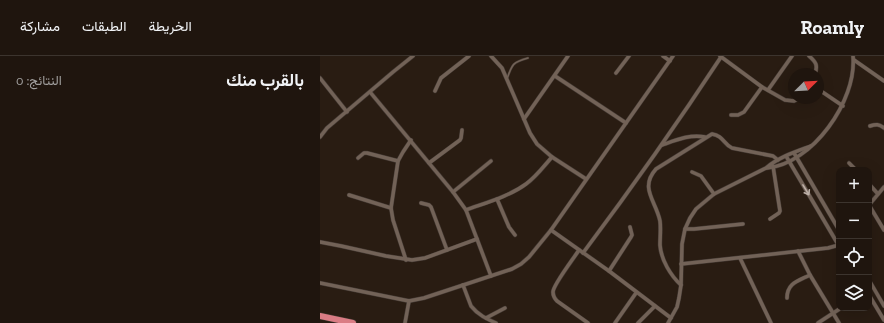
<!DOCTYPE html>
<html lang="ar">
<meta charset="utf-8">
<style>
:root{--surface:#1f150e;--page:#2c221c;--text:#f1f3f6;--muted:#a19f9e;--line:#3c342e}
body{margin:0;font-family:"Zilla Slab",Vazirmatn,serif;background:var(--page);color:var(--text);direction:rtl}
.controls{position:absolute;right:12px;bottom:12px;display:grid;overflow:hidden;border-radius:8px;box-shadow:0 4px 16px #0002}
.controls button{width:36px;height:36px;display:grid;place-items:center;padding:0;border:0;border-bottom:1px solid var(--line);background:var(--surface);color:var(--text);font:20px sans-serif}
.compass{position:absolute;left:468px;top:12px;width:36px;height:36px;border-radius:50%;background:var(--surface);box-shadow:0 4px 16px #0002;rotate:66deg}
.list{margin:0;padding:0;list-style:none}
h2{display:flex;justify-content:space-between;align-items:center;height:52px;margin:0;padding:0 16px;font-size:17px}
h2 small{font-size:13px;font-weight:400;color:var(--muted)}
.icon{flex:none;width:22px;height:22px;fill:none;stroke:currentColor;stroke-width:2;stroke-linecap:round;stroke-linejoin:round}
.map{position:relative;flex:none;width:564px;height:267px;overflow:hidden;direction:ltr}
header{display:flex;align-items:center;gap:24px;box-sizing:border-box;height:56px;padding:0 20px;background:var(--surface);border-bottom:1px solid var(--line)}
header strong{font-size:19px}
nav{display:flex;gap:22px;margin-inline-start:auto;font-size:14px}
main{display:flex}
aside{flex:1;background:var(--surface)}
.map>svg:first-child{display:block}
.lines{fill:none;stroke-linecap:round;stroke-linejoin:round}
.lane-casing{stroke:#433933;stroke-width:2.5}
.street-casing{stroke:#433933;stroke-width:4.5}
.highway-casing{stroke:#433933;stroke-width:7}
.lane{stroke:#726257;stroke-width:1.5}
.street{stroke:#726257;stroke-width:3.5}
.highway{stroke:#da7c84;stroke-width:6}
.oneway{stroke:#bbaea6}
</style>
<header>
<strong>Roamly</strong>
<nav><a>الخريطة</a><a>الطبقات</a><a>مشاركة</a></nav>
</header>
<main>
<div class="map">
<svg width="564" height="267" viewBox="0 0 564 267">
<rect width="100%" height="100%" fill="#291c12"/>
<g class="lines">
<g class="lane-casing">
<path id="lane" d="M187,23C192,8 193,6 208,2"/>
</g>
<g class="street-casing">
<g id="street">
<path d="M171,0L182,12L210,77L217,88L232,101L266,123"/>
<path d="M343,0L350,5"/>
<path d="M400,0L442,31L465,44L474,45L480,42"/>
<path d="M489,0C496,6 498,9 495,18"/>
<path d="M534,4L564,25"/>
<path d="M296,17L309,0"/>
<path d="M235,20L306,67"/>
<path d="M0,22L27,56"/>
<path d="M498,33L523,50"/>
<path d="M448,34L472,0"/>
<path d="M115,35L121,22L149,0"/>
<path d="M50,36L133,136L146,154L171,220"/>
<path d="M411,59H418L424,56L442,31"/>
<path d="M204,63L248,0"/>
<path d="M550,70C556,68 559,68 564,72"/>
<path d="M0,81L7,72L73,16L93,0"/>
<path d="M342,89C356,84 370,78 385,81"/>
<path d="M474,97L519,174"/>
<path d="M466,100L519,190"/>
<path d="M38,102L44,97H47L78,105"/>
<path d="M109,107L140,84L141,82L142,74"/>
<path d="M529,107L536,114"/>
<path d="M447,112C492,108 537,45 533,0"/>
<path d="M372,116L381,120L394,138"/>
<path d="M549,128L558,138"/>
<path d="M133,136L171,105"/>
<path d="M29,139L71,152"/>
<path d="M177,143L189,171L195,179"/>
<path d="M101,147L109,149L111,151L127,194"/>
<path d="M549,149L564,174"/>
<path d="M549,149L564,131"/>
<path d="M146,154C165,147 190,140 206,128C216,121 224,110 232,101"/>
<path d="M450,163L459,157L460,155L453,110"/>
<path d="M365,173H374L423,168"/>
<path d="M231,174L289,215L351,262"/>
<path d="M0,186L21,190L66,200L92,204L105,202L157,183"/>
<path d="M259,194C254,202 233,229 233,236C233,240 235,243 237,245L268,267"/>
<path d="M478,195L490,219L519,267"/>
<path d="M263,197C311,133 357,68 401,1"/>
<path d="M420,202L451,267"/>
<path d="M86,204L73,164L71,152L78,105L83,96L91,84"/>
<path d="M361,208L508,192L519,189"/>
<path d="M289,215L311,181L312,179L310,171"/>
<path d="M549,224L564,250"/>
<path d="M0,227L89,245L104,242L192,213L201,208L209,201L231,174L353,0"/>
<path d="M143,229L151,250C158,259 167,263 176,267"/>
<path d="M361,229C351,220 341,204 340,189C340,181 341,172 340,165C336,145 319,132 336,113L392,78C404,80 403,88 412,92L453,100L458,104"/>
<path d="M549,239L564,264"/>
<path d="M467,242C467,227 478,225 490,219"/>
<path d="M166,262L185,252"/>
<path d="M85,267L89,245"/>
<path d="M295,267L316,237"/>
<path d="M318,267L335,250"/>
<path d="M348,267L357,251L359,242L361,229L362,188L365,173L370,162L376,153L394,138L446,112C459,101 475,96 491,90"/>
<path d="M498,267L521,252"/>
</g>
</g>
<g class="highway-casing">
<path id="highway" d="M0,260L33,267"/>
</g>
<use href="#lane" class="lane"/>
<use href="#street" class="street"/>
<use href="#highway" class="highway"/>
</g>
<defs><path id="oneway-shaft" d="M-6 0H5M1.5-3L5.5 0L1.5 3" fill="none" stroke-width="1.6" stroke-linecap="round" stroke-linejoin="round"/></defs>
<use class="oneway" href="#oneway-shaft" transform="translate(486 134) rotate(59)"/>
</svg>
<div class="controls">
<button>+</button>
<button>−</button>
<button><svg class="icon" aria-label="locate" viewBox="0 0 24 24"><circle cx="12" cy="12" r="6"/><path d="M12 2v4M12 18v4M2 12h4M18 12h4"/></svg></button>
<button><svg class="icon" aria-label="layers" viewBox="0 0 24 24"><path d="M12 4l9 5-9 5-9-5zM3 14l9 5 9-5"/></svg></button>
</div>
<svg class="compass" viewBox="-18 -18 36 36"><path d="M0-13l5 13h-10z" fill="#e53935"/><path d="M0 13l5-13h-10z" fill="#a19f9e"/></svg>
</div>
<aside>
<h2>بالقرب منك<small>النتائج: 0</small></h2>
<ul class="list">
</ul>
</aside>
</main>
